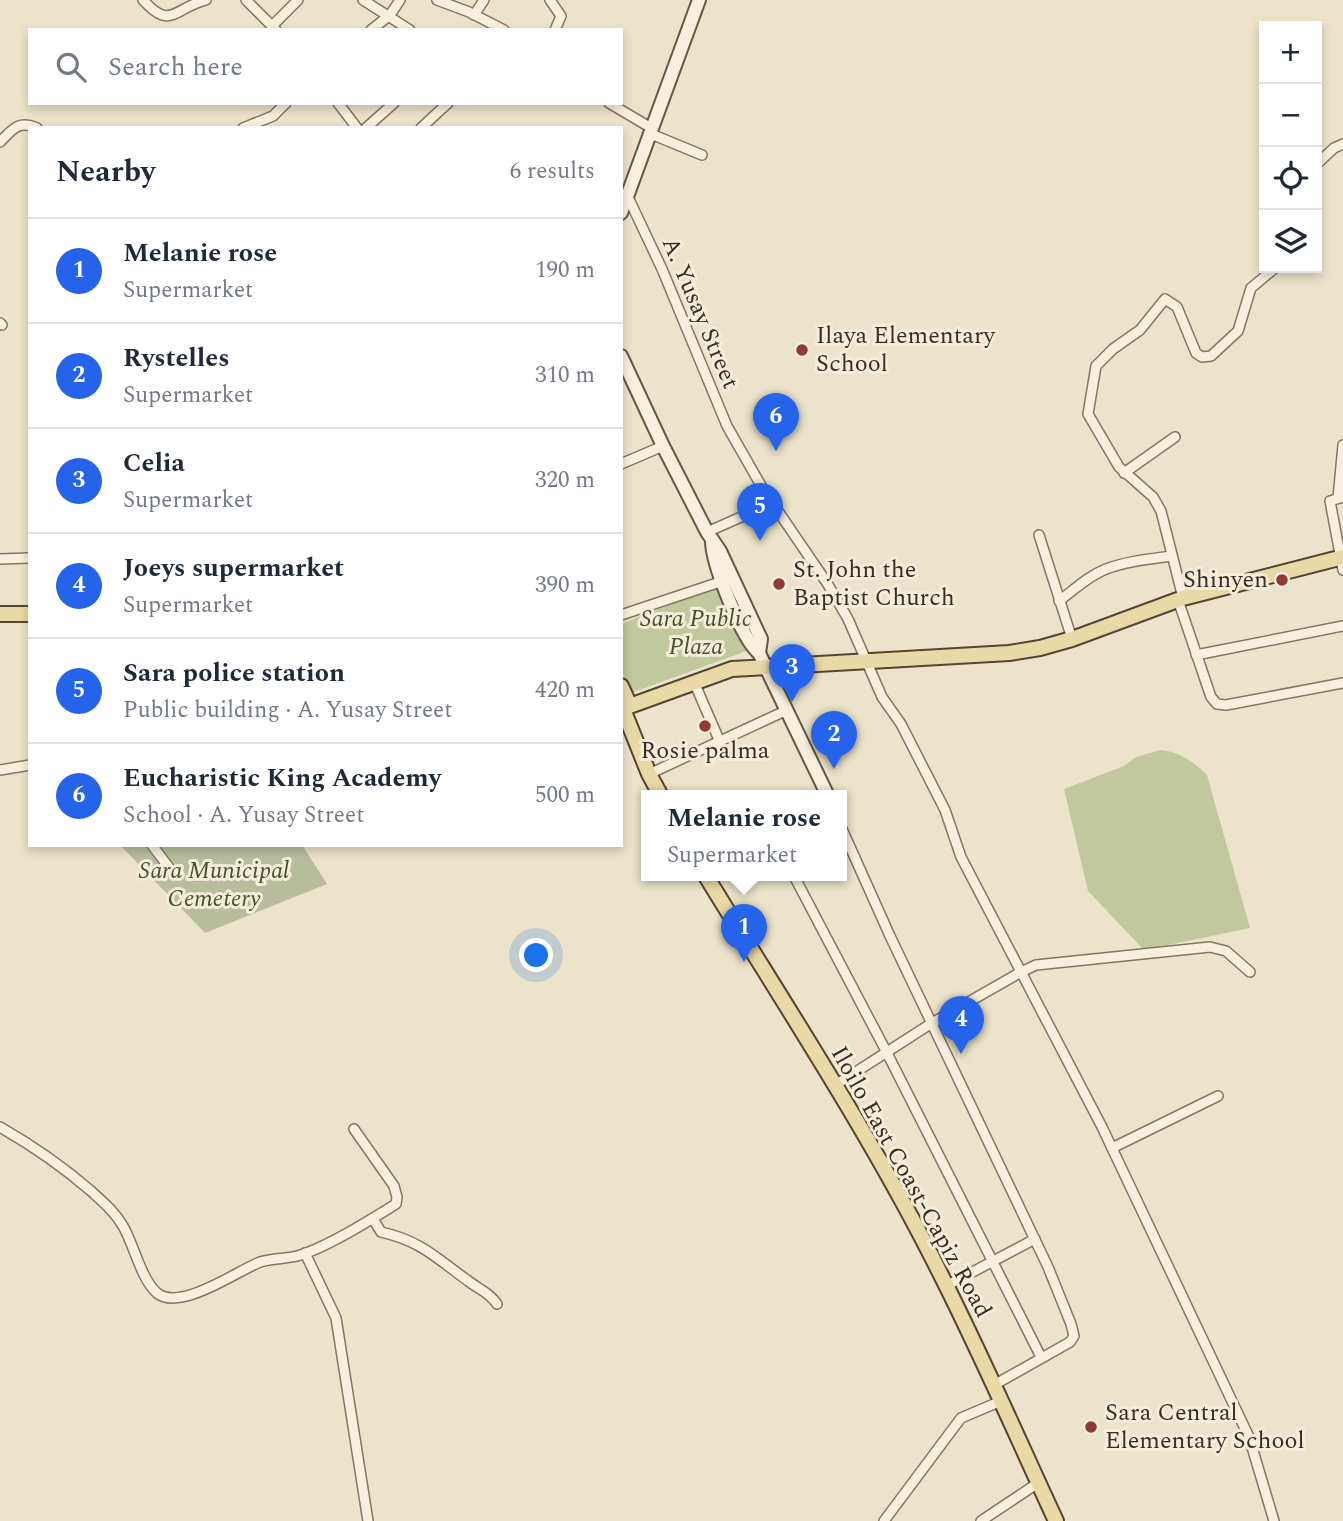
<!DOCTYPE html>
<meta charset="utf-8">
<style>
:root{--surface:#fff;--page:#f6f6f7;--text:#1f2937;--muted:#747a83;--line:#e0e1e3;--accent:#2563eb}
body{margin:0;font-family:Spectral,serif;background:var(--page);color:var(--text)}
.controls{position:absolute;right:21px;top:21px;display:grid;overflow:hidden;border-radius:0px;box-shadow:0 4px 10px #0003}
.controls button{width:63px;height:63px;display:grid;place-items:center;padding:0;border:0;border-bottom:2px solid var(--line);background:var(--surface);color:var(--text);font:35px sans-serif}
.you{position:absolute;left:537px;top:956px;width:24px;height:24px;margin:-18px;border:5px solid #fff;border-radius:50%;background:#1a73e8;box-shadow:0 0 0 10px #1a73e833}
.badge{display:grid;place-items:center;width:46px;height:46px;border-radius:50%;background:var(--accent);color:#fff;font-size:23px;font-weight:700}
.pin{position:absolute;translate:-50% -58px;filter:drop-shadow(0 2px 4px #0008)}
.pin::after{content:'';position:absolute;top:37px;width:24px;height:21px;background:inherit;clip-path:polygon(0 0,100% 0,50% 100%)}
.popup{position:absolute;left:641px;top:790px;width:206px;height:91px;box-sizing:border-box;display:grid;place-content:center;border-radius:0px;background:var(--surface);filter:drop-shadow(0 2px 5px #0005);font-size:23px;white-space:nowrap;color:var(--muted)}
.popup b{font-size:26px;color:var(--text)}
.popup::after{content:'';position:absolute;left:50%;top:100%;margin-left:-14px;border:14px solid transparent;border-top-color:var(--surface)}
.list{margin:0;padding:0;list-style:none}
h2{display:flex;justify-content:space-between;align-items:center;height:91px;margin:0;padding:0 28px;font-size:30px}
h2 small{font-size:23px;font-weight:400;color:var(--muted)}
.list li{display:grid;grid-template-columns:46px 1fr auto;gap:21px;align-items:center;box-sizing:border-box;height:105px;padding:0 28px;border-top:2px solid var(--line)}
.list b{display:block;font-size:26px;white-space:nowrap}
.list p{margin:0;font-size:23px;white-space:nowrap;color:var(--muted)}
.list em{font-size:23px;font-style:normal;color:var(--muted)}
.icon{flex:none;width:38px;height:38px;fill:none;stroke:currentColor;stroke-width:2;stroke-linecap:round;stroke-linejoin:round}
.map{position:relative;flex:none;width:1343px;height:1521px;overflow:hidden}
.search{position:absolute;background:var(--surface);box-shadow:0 4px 10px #0003;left:28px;top:28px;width:595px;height:77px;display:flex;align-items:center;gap:18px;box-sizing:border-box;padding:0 24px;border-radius:0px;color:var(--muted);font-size:26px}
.panel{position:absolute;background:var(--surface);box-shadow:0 4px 10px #0003;left:28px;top:126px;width:595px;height:721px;border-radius:0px}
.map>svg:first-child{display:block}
.green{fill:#c1c89e}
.cemetery{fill:#b8be9c}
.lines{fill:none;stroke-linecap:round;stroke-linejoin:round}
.street-casing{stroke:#867660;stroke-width:12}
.secondary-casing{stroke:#685843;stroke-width:16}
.primary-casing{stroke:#544533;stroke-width:18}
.street{stroke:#f6f0dc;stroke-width:9}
.secondary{stroke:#f6f0dc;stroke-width:12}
.primary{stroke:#e9d9a6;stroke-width:14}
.poi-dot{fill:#8f3a35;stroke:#f3edd9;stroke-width:2.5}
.labels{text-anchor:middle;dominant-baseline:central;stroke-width:6;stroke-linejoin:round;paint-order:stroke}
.street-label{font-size:24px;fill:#382e22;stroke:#f3edd9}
.poi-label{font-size:24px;fill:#382e22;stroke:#f3edd9;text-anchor:start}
.park-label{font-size:24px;font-style:italic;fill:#46522a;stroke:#f3edd9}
</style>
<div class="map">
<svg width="1343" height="1521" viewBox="0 0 1343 1521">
<rect width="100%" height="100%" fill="#ebe3ca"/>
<g class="green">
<path d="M721,585L749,650L631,693L621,669V624Z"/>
<path d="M1161,750C1180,752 1194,762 1207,775L1250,928L1144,950L1088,891L1064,789L1124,766L1136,757Z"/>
</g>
<path class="cemetery" d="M120,845H302L327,884L205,933Z"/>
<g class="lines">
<g class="street-casing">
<g id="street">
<path d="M143,0C171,31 174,8 206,0"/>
<path d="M246,0L276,30"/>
<path d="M363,0L410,30"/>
<path d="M437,0L469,12L504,30"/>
<path d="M550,0L561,16L555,30"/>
<path d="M474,15L484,0"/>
<path d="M273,25L298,0"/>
<path d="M371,30L390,15L400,0"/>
<path d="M338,103L357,128"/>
<path d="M609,103L653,129"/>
<path d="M243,128L273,116L286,103"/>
<path d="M366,128L394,103"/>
<path d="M421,128L448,103"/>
<path d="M651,134L702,155"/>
<path d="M0,142C13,129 18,120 37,128"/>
<path d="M1317,164L1334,148L1343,144"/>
<path d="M628,197L662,269L727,426L763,489L827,583L848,619L882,697L901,724L945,810L961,857L1102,1127L1249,1437L1274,1521"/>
<path d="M0,323L2,325"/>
<path d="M621,464L663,446"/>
<path d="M1124,473L1175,437"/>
<path d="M1343,497L1330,501L1343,570"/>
<path d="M1338,498L1343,445"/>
<path d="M707,532L773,503"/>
<path d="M1039,535L1072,639"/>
<path d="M0,559L30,558"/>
<path d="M1183,598L1161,511L1153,497L1119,467L1088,414L1096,366L1113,349L1140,330L1165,299L1177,307L1196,353L1202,357L1211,356L1238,331L1251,288L1275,268"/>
<path d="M1178,600L1211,697L1217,704L1226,705L1343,683"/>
<path d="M1059,601C1074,590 1088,576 1106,569C1127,561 1150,559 1172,556"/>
<path d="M621,615L726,580"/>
<path d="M1196,655L1343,626"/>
<path d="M694,682L720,742"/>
<path d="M0,770L30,765"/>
<path d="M649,774L785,711"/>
<path d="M842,829L890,936L1048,1267L1071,1324L1074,1336L1070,1342L994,1385"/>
<path d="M152,845L170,869"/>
<path d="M794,876L886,1051L1041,1357"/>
<path d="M834,1086L932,1023L1021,972L1036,965L1210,947L1226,951L1250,972"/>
<path d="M0,1127C35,1147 61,1165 91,1191C103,1202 115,1212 123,1226C134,1245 141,1279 157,1293C180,1312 237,1271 260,1262C272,1258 285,1259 297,1256C326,1248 370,1220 396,1204L397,1197L394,1186L354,1129"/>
<path d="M1112,1148L1218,1096"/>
<path d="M373,1219L381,1232C421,1241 435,1257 467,1280C478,1289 489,1292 497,1304"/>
<path d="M305,1253L336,1318L368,1521"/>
<path d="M946,1286L1035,1239"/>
<path d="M884,1521L961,1418L1001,1401"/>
<path d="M981,1521L1038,1483"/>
</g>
</g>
<g class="secondary-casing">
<g id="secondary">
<path d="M621,213L699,0"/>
<path d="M621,356L663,446L707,532L720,551L761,639L759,653"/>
<path d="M712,541C712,564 742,639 759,653L827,794L824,796"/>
</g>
</g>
<g class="primary-casing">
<g id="primary">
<path d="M0,614H30"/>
<path d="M621,686L629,704"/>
<path d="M621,704L649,774L661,796"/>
<path d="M624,708L732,669L1009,653L1040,648L1072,639L1183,598L1343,557"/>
<path d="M706,876C786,1007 873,1138 941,1275C982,1356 1018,1439 1056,1521"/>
</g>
</g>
<use href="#street" class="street"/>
<use href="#secondary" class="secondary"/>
<use href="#primary" class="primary"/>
</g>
<g class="poi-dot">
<circle cx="802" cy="350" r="7"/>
<circle cx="1282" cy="580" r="7"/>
<circle cx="779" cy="584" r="7"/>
<circle cx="705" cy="726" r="7"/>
<circle cx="1091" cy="1427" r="7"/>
</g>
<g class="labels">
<g class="street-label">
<text transform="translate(700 313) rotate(67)">A. Yusay Street</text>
<text transform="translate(911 1182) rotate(61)">Iloilo East Coast-Capiz Road</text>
</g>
<g class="poi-label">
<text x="816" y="336">Ilaya Elementary<tspan x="816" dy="28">School</tspan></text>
<text x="793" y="570">St. John the<tspan x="793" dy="28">Baptist Church</tspan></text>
<text x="1268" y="580" text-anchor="end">Shinyen</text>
<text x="705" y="751" text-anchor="middle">Rosie palma</text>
<text x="1105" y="1413">Sara Central<tspan x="1105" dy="28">Elementary School</tspan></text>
</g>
<g class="park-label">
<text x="696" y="619">Sara Public<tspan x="696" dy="28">Plaza</tspan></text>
<text x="214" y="871">Sara Municipal<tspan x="214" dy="28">Cemetery</tspan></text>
</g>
</g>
</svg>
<div class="controls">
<button>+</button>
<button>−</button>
<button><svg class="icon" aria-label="locate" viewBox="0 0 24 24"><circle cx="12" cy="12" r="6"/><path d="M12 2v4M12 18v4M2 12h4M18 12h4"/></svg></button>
<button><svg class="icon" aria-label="layers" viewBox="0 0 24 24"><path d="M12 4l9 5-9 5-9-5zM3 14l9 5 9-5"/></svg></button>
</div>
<div class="you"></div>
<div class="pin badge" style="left:744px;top:962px">1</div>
<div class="popup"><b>Melanie rose</b>Supermarket</div>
<div class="pin badge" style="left:834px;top:769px">2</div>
<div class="pin badge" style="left:792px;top:702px">3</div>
<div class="pin badge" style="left:961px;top:1054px">4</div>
<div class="pin badge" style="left:760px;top:541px">5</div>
<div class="pin badge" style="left:776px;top:451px">6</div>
<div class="search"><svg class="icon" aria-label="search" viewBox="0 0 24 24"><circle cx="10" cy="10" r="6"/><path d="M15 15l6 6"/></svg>Search here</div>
<section class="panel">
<h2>Nearby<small>6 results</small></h2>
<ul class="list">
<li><span class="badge">1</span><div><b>Melanie rose</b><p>Supermarket</p></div><em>190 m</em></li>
<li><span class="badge">2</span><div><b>Rystelles</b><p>Supermarket</p></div><em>310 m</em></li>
<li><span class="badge">3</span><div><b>Celia</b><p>Supermarket</p></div><em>320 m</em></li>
<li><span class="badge">4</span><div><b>Joeys supermarket</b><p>Supermarket</p></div><em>390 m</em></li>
<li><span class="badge">5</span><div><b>Sara police station</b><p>Public building · A. Yusay Street</p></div><em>420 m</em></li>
<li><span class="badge">6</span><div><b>Eucharistic King Academy</b><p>School · A. Yusay Street</p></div><em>500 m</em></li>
</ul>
</section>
</div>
